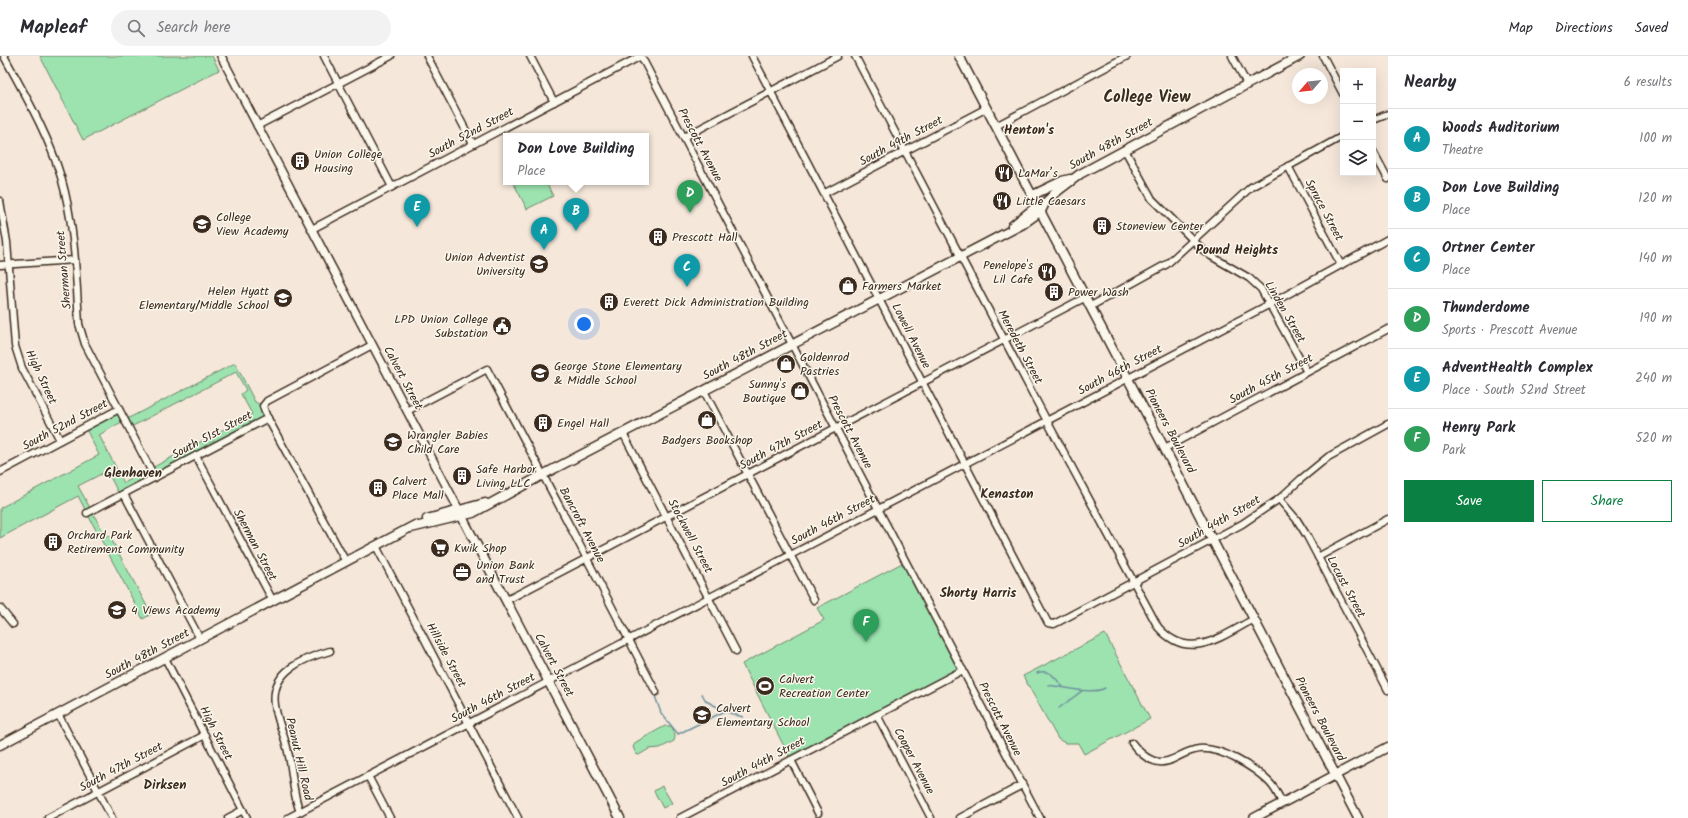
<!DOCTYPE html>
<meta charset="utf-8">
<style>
:root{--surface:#fff;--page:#f2f2f3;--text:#2b2b33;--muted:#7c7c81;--line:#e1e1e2;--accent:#0b8043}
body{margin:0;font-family:Kalam,sans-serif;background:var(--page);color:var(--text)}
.controls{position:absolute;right:12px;top:12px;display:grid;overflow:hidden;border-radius:0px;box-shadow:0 4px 16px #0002}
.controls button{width:36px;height:36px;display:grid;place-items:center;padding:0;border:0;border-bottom:1px solid var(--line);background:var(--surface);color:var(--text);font:20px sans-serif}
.compass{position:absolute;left:1292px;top:12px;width:36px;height:36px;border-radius:50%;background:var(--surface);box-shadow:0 4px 16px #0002;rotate:242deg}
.you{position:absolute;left:584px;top:268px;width:14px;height:14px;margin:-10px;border:3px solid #fff;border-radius:50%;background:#1a73e8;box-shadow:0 0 0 6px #1a73e833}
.badge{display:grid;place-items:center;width:26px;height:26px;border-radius:50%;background:var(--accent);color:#fff;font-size:13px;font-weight:700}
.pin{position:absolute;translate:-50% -33px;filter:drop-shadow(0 1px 2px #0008)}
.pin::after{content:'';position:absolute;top:21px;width:14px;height:12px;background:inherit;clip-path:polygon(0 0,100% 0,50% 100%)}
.popup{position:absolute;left:503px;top:77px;width:146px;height:52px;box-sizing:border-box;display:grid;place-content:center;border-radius:0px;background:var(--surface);filter:drop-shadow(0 1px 3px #0005);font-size:13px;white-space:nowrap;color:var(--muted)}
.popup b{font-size:15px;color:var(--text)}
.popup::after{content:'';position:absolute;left:50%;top:100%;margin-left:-8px;border:8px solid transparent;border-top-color:var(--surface)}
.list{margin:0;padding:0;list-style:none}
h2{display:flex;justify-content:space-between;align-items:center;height:52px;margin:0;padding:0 16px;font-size:17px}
h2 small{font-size:13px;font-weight:400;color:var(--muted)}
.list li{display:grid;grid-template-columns:26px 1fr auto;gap:12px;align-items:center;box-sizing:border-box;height:60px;padding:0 16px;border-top:1px solid var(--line)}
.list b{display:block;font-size:15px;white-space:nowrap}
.list p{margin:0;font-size:13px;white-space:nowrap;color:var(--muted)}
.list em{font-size:13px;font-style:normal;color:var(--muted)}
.actions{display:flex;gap:8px;padding:12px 16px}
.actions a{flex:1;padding:9px 0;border:1px solid var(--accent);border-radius:0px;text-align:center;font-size:14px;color:var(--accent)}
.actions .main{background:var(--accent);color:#fff}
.icon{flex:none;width:22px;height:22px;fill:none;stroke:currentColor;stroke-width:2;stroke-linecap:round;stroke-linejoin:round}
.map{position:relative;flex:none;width:1388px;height:762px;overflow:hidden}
header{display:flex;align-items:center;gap:24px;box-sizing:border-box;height:56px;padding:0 20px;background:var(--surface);border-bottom:1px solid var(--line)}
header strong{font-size:19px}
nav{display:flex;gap:22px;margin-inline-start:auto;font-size:14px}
.search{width:280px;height:36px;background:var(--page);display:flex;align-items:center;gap:10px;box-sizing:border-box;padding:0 14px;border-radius:22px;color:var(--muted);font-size:15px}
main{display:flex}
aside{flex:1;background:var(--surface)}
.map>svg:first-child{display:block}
.green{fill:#9ce3b0;stroke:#6c8667;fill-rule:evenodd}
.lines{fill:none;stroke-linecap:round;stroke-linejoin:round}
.stream{stroke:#6f919e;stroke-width:1.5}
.minor-casing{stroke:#3b2a1e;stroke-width:9}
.tertiary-casing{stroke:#3b2a1e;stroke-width:10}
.secondary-casing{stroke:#3b2a1e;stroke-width:11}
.minor{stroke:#fbf7ec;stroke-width:6}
.tertiary{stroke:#fbf7ec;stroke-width:7}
.secondary{stroke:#fbf7ec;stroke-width:8}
.labels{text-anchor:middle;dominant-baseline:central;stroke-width:3;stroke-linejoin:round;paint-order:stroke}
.street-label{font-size:12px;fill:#3b2a1e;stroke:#fbf7ec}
.poi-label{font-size:12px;fill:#3b2a1e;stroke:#fbf7ec;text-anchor:start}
.neighbourhood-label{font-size:13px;font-weight:bold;fill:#3b2a1e;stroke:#fbf7ec}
.district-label{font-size:16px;font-weight:bold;fill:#3b2a1e;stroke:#fbf7ec}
</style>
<header>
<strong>Mapleaf</strong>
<div class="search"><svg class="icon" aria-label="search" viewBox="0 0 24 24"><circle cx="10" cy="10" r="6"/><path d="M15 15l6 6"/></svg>Search here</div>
<nav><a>Map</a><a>Directions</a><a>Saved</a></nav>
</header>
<main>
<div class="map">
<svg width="1388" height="762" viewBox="0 0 1388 762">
<rect width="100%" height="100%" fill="#f5e7da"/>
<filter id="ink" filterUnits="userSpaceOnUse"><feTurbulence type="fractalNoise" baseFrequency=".025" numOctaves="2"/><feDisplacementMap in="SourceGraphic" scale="8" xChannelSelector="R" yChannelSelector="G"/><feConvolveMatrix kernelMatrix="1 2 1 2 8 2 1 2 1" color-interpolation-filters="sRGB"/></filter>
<g filter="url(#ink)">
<g class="green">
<path d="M40,0H212L219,14L83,84Z"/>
<path d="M513,126H546L553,140L527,153Z"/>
<path d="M235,307L255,346L263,350L268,362L120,440L107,415L78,430L106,481L109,479L151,558L143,563L78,440L0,482V452L99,399L85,371L119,353L125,364ZM236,316L246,334L241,338L252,358L124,427L99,379L125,364L129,372Z"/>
<path d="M906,505L963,614L791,704L742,608L824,564L817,552Z"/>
<path d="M1105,578L1150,663L1084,698L1078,687H1065L1058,683L1023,620Z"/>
<path d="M665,670H671C674,674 676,680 674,685L660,692L649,693L639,699L636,698L633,691L636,686Z"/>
<path d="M662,730L672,747L663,752L654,735Z"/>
</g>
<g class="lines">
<g class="stream">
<path d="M1037,617C1050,612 1055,622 1063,631"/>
<path d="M1048,629C1063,631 1093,639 1105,632"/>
<path d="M656,638L655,640L661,657L678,678L723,656H726L743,661"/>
<path d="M702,638L706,645L725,655"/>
<path d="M1059,652L1082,635"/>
</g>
<g class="minor-casing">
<g id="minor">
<path d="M4,0C25,39 48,78 61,121C75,169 76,219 79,268L85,288L155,422"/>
<path d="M324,0L392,131"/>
<path d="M427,0L473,88"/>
<path d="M530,0L554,46"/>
<path d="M641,0L1040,762"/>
<path d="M752,0L1048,567L1054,568L1058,566L1242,468L1279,443L1301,423L1328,401L1388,368"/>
<path d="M855,0L1047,365L1158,571C1189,607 1222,580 1254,563"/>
<path d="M1232,0L1247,28"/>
<path d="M1323,0L1343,38"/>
<path d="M1373,64L1388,58"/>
<path d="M257,70L391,0"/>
<path d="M996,70L1127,0"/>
<path d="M684,81L838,0"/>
<path d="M1125,94L1152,143L1203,194L1211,200L1249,222L1261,233L1307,316"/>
<path d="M1373,95L1388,123"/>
<path d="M1288,110L1341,209"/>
<path d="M825,137L987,52"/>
<path d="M0,145L7,186L15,290L22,312L60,384"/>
<path d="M312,173L641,0"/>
<path d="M0,209L75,204"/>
<path d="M1091,250L1167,208L1251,131L1343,80"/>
<path d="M704,335L814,544"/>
<path d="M407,355L487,313L573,476L656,636"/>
<path d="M623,377L736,595"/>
<path d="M1165,392L1388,273"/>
<path d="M196,400L273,545"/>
<path d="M0,416L119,353"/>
<path d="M124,438L200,583"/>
<path d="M1279,443L1297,464L1307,480L1388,634"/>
<path d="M87,457L268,362"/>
<path d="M376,490L518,762"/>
<path d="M1318,501L1388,463"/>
<path d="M346,506L266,359L263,350L267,345L372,289"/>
<path d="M507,544L1086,241"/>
<path d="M0,552L13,568"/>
<path d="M165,602L247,762"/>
<path d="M58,658L112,762"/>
<path d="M877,659L931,762"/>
<path d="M1132,687C1142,700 1156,712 1173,703C1182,699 1189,694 1199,693C1221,691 1254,711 1269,726C1275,732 1279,740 1282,747"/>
<path d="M791,704L818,757"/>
<path d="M368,720L390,762"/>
<path d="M300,756C292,737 293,715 288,696C285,680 277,665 275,649C270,615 304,602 330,595"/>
<path d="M48,762L205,679"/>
<path d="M228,762L243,754"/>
<path d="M288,762L1270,248L1388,183"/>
<path d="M680,762L963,614"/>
<path d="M960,762L1022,729"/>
</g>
</g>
<g class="tertiary-casing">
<path id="tertiary" d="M221,0L459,454"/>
</g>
<g class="secondary-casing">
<g id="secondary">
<path d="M959,0L1358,762"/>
<path d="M1033,139L1062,125L1070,123"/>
<path d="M1012,170L1038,149L1043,148"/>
<path d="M460,457L620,762"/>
<path d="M427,463L485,447"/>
<path d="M411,472L473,457L550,415L1023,168L1041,155L1045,147L1055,137L1080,118L1300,0"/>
<path d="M0,689L415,469"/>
<path d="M1254,762L1388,691"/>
</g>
</g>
<use href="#minor" class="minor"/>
<use href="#tertiary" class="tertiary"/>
<use href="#secondary" class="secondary"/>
</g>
</g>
<defs>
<g id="building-disc" transform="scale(1)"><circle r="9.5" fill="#3b2a1e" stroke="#fbf7ec"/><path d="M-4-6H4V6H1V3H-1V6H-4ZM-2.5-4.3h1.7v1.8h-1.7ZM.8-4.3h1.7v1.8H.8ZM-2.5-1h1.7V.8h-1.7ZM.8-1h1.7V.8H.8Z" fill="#fff"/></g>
<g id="restaurant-disc" transform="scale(1)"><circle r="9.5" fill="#3b2a1e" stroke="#fbf7ec"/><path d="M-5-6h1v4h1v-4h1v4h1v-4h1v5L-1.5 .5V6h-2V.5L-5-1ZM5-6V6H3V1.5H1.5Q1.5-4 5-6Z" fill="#fff"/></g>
<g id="school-disc" transform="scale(1)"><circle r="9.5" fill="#3b2a1e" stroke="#fbf7ec"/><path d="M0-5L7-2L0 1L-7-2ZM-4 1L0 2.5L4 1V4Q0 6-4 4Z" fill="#fff"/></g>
<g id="university-disc" transform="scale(1)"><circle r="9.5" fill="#3b2a1e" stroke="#fbf7ec"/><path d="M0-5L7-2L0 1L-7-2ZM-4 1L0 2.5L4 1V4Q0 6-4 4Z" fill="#fff"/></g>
<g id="shop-disc" transform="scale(1)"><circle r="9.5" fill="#3b2a1e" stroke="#fbf7ec"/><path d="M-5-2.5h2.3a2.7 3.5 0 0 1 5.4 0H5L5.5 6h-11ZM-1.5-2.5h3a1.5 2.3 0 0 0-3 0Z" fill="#fff"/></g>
<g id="civic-disc" transform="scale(1)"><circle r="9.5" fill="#3b2a1e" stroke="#fbf7ec"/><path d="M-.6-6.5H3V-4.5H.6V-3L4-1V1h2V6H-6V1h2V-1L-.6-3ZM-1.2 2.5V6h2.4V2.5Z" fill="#fff"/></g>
<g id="supermarket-disc" transform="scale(1)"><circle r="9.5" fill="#3b2a1e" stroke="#fbf7ec"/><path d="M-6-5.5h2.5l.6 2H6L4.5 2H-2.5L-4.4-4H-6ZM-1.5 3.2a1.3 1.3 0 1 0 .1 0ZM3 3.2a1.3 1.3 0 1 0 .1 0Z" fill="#fff"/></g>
<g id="office-disc" transform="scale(1)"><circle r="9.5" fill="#3b2a1e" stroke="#fbf7ec"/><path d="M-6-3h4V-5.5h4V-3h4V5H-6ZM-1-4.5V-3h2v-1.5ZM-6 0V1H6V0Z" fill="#fff"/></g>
<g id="stadium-disc" transform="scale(1)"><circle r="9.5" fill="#3b2a1e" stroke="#fbf7ec"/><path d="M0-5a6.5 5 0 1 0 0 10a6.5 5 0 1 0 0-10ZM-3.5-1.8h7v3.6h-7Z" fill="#fff"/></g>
</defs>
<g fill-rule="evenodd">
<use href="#building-disc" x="300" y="105"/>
<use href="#restaurant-disc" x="1004" y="117"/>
<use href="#restaurant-disc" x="1002" y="145"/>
<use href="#school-disc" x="202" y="168"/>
<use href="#building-disc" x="1102" y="170"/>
<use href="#building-disc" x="658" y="181"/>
<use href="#university-disc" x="539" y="208"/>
<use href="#restaurant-disc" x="1047" y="216"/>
<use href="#shop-disc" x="848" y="230"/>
<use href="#building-disc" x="1054" y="236"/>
<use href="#school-disc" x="283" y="242"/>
<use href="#building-disc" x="609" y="246"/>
<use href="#civic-disc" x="502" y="270"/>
<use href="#shop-disc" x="786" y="308"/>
<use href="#school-disc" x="540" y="317"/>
<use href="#shop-disc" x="800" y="335"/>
<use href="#shop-disc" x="707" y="364"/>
<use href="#building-disc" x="543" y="367"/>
<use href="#school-disc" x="393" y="386"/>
<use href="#building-disc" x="462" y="420"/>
<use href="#building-disc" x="378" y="432"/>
<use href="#building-disc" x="53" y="486"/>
<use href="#supermarket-disc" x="440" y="492"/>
<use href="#office-disc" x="462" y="516"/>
<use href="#school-disc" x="117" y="554"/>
<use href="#stadium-disc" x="765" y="630"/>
<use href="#school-disc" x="702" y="659"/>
</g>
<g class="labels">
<g class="street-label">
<text transform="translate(471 77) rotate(-28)">South 52nd Street</text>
<text transform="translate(901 85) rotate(-28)">South 49th Street</text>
<text transform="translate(1111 88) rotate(-29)">South 48th Street</text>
<text transform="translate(700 89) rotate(62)">Prescott Avenue</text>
<text transform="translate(1324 154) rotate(62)">Spruce Street</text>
<text transform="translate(64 214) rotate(-95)">Sherman Street</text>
<text transform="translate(1285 256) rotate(60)">Linden Street</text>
<text transform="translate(911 280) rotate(63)">Lowell Avenue</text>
<text transform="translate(1020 291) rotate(62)">Meredeth Street</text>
<text transform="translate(745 299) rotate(-28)">South 48th Street</text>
<text transform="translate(1120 314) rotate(-28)">South 46th Street</text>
<text transform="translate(41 321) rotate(65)">High Street</text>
<text transform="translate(403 322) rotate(62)">Calvert Street</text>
<text transform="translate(1271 323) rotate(-28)">South 45th Street</text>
<text transform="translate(65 369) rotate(-28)">South 52nd Street</text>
<text transform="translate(1170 375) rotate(62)">Pioneers Boulevard</text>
<text transform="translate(850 376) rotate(62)">Prescott Avenue</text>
<text transform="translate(212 379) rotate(-28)">South 51st Street</text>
<text transform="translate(781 389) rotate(-28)">South 47th Street</text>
<text transform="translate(833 464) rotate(-28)">South 46th Street</text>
<text transform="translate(1219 466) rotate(-30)">South 44th Street</text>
<text transform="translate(582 469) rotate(62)">Bancroft Avenue</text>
<text transform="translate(690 480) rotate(62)">Stockwell Street</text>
<text transform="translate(255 489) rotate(62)">Sherman Street</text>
<text transform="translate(1346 531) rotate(62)">Locust Street</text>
<text transform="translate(147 598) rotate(-28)">South 48th Street</text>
<text transform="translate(446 599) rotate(62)">Hillside Street</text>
<text transform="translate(554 609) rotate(62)">Calvert Street</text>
<text transform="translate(493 642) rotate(-28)">South 46th Street</text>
<text transform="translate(1000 663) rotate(63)">Prescott Avenue</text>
<text transform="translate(1320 663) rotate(62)">Pioneers Boulevard</text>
<text transform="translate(216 677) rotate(63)">High Street</text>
<text transform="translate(299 703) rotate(77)">Peanut Hill Road</text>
<text transform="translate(914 705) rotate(62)">Cooper Avenue</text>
<text transform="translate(763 706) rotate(-28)">South 44th Street</text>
<text transform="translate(121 711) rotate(-28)">South 47th Street</text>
</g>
<g class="poi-label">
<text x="314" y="98">Union College<tspan x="314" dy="14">Housing</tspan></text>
<text x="1018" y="117">LaMar’s</text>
<text x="1016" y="145">Little Caesars</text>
<text x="216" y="161">College<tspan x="216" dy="14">View Academy</tspan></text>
<text x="1116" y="170">Stoneview Center</text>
<text x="672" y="181">Prescott Hall</text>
<text x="525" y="201" text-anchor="end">Union Adventist<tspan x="525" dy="14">University</tspan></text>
<text x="1033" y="209" text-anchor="end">Penelope's<tspan x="1033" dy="14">Lil Cafe</tspan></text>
<text x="862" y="230">Farmers Market</text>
<text x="269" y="235" text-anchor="end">Helen Hyatt<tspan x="269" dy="14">Elementary/Middle School</tspan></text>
<text x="1068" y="236">Power Wash</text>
<text x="623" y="246">Everett Dick Administration Building</text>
<text x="488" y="263" text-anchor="end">LPD Union College<tspan x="488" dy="14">Substation</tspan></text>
<text x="800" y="301">Goldenrod<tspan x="800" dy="14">Pastries</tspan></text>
<text x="554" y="310">George Stone Elementary<tspan x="554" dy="14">&amp; Middle School</tspan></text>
<text x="786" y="328" text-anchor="end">Sunny's<tspan x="786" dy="14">Boutique</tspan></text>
<text x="557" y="367">Engel Hall</text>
<text x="407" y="379">Wrangler Babies<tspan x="407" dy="14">Child Care</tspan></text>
<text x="707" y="384" text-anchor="middle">Badgers Bookshop</text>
<text x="476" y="413">Safe Harbor<tspan x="476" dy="14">Living LLC</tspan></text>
<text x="392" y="425">Calvert<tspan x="392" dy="14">Place Mall</tspan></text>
<text x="67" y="479">Orchard Park<tspan x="67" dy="14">Retirement Community</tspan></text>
<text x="454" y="492">Kwik Shop</text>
<text x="476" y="509">Union Bank<tspan x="476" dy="14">and Trust</tspan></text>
<text x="131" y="554">4 Views Academy</text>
<text x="779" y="623">Calvert<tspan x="779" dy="14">Recreation Center</tspan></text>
<text x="716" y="652">Calvert<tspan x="716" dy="14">Elementary School</tspan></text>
</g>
<g class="neighbourhood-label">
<text x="1029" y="74">Henton's</text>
<text x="1237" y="194">Pound Heights</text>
<text x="133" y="417">Glenhaven</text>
<text x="1007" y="438">Kenaston</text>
<text x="978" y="537">Shorty Harris</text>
<text x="165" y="729">Dirksen</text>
</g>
<g class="district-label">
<text x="1147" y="41">College View</text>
</g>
</g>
</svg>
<div class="controls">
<button>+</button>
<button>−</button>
<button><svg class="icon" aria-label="layers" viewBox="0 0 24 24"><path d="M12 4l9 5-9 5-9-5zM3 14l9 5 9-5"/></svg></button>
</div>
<svg class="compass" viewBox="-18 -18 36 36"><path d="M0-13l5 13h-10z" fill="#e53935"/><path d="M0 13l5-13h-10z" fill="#7c7c81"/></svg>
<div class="you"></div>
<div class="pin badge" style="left:544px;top:194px;background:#0f9aa8">A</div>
<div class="pin badge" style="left:576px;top:175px;background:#0f9aa8">B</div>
<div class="popup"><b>Don Love Building</b>Place</div>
<div class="pin badge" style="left:687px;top:231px;background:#0f9aa8">C</div>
<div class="pin badge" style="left:690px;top:157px;background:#2e9e5b">D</div>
<div class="pin badge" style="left:417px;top:171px;background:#0f9aa8">E</div>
<div class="pin badge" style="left:866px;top:586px;background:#2e9e5b">F</div>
</div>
<aside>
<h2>Nearby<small>6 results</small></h2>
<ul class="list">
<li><span class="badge" style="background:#0f9aa8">A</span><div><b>Woods Auditorium</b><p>Theatre</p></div><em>100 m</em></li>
<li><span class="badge" style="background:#0f9aa8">B</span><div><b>Don Love Building</b><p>Place</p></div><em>120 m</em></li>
<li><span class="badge" style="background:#0f9aa8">C</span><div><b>Ortner Center</b><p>Place</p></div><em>140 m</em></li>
<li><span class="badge" style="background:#2e9e5b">D</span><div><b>Thunderdome</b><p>Sports · Prescott Avenue</p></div><em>190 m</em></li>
<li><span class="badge" style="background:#0f9aa8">E</span><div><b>AdventHealth Complex</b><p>Place · South 52nd Street</p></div><em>240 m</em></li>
<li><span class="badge" style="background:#2e9e5b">F</span><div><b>Henry Park</b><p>Park</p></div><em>520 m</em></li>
</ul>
<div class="actions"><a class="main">Save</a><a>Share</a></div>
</aside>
</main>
